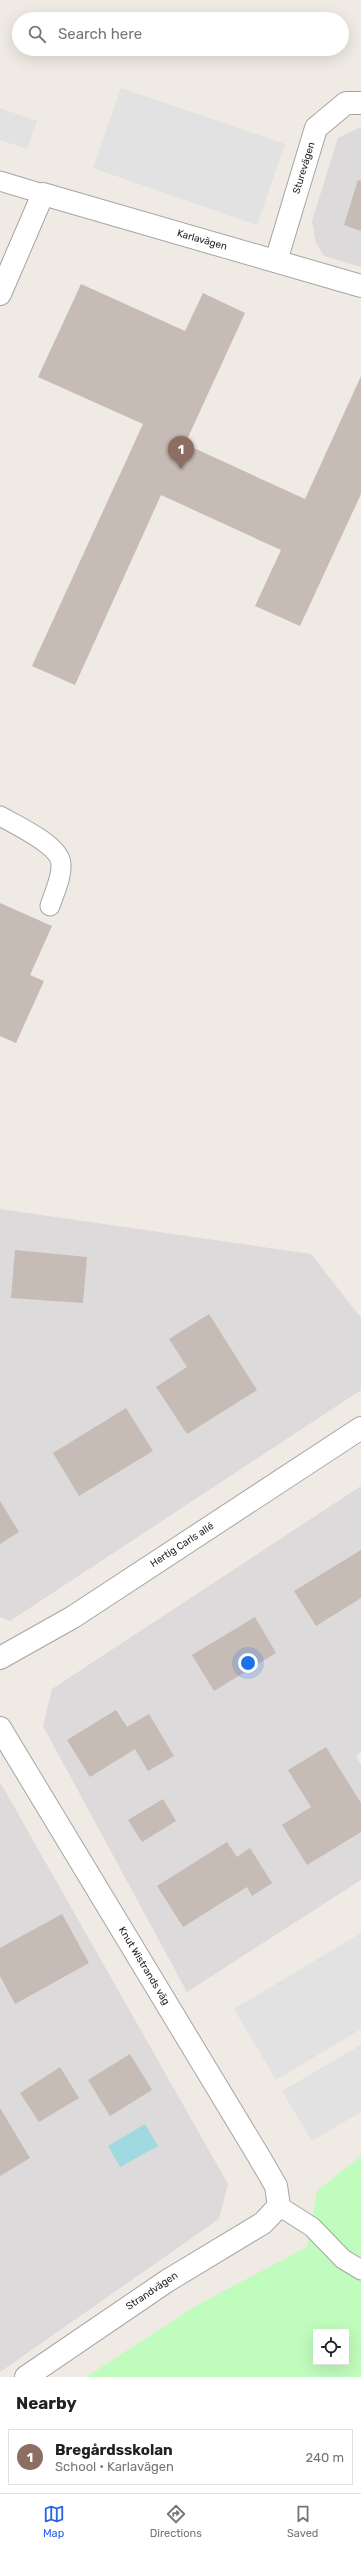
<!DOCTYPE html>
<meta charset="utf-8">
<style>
:root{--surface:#fff;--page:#f6f6f6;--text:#222;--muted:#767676;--line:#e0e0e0;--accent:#2563eb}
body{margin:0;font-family:Rubik,sans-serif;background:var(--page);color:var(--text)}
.controls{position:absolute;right:12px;bottom:12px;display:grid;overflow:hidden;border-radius:0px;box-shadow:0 4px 16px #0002}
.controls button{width:36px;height:36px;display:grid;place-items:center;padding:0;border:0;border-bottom:1px solid var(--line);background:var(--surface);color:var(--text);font:20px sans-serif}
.you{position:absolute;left:248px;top:1663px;width:14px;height:14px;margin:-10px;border:3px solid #fff;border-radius:50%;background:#1a73e8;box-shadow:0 0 0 6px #1a73e833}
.badge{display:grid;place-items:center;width:26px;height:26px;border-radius:50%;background:var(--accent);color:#fff;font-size:13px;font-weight:700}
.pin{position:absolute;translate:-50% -33px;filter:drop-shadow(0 1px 2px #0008)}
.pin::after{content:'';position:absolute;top:21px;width:14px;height:12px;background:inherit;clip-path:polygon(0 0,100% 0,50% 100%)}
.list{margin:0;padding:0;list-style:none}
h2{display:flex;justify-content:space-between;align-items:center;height:52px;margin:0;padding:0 16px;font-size:17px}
h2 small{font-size:13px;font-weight:400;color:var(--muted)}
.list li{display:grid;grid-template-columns:26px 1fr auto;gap:12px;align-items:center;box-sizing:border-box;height:56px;margin:0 8px 8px;padding:0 8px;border:1px solid var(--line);border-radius:0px}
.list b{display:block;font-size:15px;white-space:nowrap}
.list p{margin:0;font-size:13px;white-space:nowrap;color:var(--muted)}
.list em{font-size:13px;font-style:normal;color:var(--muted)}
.icon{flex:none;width:22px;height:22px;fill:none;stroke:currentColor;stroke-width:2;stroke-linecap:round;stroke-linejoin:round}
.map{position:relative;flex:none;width:361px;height:2377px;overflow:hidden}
.search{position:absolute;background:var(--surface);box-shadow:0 4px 16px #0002;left:12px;right:12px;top:12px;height:44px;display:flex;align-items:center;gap:10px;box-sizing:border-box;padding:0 14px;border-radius:22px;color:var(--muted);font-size:15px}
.sheet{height:116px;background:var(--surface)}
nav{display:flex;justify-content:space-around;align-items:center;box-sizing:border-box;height:56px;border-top:1px solid var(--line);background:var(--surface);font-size:11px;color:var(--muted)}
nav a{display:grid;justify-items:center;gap:2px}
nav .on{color:var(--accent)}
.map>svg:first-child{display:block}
.residential{fill:#dcdadb}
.park{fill:#c0fcbd;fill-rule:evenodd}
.parking{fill:#e2e2e2}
.water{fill:#a1d9e0}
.building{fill:#c7bbb6}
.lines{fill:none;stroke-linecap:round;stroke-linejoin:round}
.service-casing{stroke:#a5a5a5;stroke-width:21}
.minor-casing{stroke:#a5a5a5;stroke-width:24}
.tertiary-casing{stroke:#a5a5a5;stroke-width:24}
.service{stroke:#fff;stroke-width:19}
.minor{stroke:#fff;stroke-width:22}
.tertiary{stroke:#fff;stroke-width:22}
.labels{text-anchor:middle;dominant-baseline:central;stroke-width:3;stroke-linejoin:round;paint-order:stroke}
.street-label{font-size:10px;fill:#1e1e1e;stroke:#fff}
</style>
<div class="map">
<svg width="361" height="2377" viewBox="0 0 361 2377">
<rect width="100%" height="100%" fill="#efeae3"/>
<g class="residential">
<path d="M361,127V267L324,256L316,243L312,221L338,138Z"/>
<path d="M0,1209L311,1254L361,1318V1390L10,1621L0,1617Z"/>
<path d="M361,1486V1752L356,1756L361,1765V1880L187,1992L43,1726L52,1689Z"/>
<path d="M0,1782L228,2184L219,2219L0,2372Z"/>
</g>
<path class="park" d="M361,2156V2377H86L199,2304L307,2247L317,2191ZM316,2332H346V2362H316Z"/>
<g class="parking">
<path d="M121,88L285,144L257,225L93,168Z"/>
<path d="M0,108L37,121L27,149L0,140Z"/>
<path d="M361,1933V2029L276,2080L234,2009Z"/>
<path d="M361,2045V2112L312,2141L282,2091Z"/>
</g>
<path class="water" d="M145,2124L158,2146L120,2167L108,2146Z"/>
<g class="building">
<path d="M358,180L361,181V231L344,225Z"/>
<path d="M81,284L185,331L203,293L245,313L185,444L305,499L361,376V494L300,626L255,606L281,550L161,495L75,685L32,666L143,424L38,377Z"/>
<path d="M0,903L52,926L30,975L44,981L16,1043L0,1036Z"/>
<path d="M15,1250L87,1257L83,1303L11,1298Z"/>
<path d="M209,1314L257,1390L187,1434L156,1387L187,1367L169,1339Z"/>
<path d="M126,1408L153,1451L79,1496L53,1453Z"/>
<path d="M0,1501L19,1532L0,1544Z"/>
<path d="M361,1550V1598L316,1626L294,1591Z"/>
<path d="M255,1617L276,1653L214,1691L192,1655Z"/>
<path d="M116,1710L127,1727L149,1714L174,1756L148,1771L135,1749L90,1777L67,1740Z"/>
<path d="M326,1747L361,1803V1832L307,1865L282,1825L311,1807L288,1770Z"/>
<path d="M163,1799L176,1821L142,1842L128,1820Z"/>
<path d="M227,1842L237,1857L250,1848L272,1883L252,1896L247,1887L183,1927L157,1886Z"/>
<path d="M62,1914L89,1963L15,2004L0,1976V1948Z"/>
<path d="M130,2054L152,2090L110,2116L88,2080Z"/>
<path d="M60,2067L79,2098L39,2122L20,2093Z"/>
<path d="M0,2108L30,2158L0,2176Z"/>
</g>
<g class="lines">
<g class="service-casing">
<g id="service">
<path d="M0,181L43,194"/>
<path d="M0,816C16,825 60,845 61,864C62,878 54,893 50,906"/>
<path d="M279,2206L312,2227L343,2259L361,2270"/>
</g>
</g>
<g class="minor-casing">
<g id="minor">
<path d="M276,261L316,128L346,103H361"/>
<path d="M0,294L43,194L361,286"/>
<path d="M0,1728L258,2155L276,2186L279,2206L263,2223L167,2281L26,2377"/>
</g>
</g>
<g class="tertiary-casing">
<path id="tertiary" d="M0,1658L73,1617L361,1428"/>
</g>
<use href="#service" class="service"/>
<use href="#minor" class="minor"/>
<use href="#tertiary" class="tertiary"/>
</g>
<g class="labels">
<g class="street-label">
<text transform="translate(304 168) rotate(-73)">Sturevägen</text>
<text transform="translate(202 240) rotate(16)">Karlavägen</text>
<text transform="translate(182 1545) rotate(-33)">Hertig Carls allé</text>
<text transform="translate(144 1966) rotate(59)">Knut Wistrands väg</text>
<text transform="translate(152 2291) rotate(-34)">Strandvägen</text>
</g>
</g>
</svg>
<div class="controls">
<button><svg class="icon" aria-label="locate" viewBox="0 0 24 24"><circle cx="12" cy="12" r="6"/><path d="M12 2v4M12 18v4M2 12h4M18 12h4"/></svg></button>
</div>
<div class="you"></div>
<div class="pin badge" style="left:181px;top:469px;background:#8d6e63">1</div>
<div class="search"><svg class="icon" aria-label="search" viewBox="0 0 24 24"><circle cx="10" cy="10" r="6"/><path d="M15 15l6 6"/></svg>Search here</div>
</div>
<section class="sheet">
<h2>Nearby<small></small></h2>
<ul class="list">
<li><span class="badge" style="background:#8d6e63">1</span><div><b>Bregårdsskolan</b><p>School · Karlavägen</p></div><em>240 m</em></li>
</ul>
</section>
<nav>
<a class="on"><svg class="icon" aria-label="map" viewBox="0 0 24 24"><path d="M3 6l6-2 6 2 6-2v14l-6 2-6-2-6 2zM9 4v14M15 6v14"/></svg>Map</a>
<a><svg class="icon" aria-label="directions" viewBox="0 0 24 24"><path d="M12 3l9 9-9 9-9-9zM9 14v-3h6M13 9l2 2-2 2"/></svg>Directions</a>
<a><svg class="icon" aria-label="saved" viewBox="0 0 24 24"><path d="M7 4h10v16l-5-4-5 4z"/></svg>Saved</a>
</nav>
